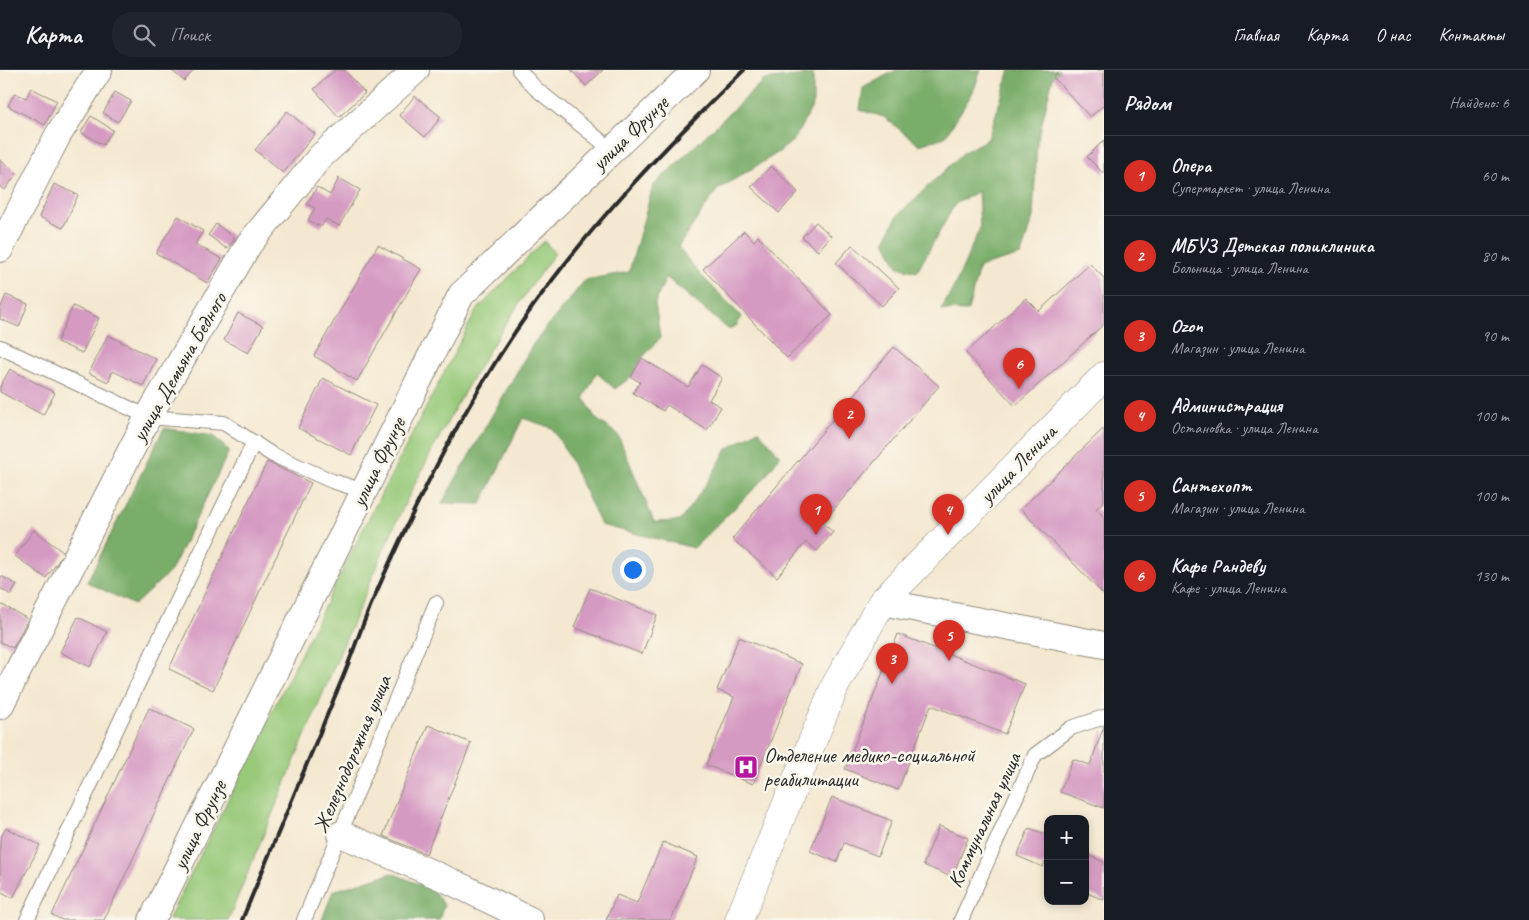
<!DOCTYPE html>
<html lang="ru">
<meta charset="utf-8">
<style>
:root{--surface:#171b24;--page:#20242c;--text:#f1f3f6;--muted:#9ea1a6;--line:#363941;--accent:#d93025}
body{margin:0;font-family:Caveat,sans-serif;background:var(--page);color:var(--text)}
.controls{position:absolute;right:15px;bottom:15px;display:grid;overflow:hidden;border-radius:10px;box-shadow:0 2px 8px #0003}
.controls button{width:45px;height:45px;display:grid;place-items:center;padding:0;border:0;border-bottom:1px solid var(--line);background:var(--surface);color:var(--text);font:25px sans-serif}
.you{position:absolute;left:632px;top:499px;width:18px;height:18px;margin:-12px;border:4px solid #fff;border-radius:50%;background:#1a73e8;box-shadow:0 0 0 8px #1a73e833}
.badge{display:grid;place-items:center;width:32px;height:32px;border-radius:50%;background:var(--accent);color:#fff;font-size:16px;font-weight:700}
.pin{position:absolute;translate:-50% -41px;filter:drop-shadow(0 1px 2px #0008)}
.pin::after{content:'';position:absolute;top:26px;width:18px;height:15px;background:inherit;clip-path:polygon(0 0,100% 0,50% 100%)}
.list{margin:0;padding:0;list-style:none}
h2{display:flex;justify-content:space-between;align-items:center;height:65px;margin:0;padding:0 20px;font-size:21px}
h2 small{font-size:16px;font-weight:400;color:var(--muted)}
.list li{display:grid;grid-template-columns:32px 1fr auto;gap:15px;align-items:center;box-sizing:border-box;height:80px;padding:0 20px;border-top:1px solid var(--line)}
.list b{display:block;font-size:19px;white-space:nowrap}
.list p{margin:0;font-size:16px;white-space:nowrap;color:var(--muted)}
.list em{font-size:16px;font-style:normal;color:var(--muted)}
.icon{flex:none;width:28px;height:28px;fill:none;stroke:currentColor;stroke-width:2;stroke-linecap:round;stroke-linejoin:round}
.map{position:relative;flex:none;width:1104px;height:850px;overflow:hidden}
header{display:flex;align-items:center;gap:30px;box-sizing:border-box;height:70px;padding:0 25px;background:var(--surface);border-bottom:1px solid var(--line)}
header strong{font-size:24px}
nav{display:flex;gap:28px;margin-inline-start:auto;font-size:18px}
.search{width:350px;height:45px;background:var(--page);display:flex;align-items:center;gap:12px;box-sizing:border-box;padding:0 18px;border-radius:20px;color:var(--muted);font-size:19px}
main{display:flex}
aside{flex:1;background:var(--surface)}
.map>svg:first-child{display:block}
.green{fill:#97c979;stroke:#617a52}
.forest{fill:#79ad69;stroke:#526c4a}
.building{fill:#d59ac2}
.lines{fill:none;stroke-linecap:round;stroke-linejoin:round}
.service-casing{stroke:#908a7e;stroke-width:16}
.minor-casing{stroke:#908a7e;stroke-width:28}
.primary-casing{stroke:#908a7e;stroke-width:29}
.service{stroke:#fff;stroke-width:14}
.minor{stroke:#fff;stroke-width:26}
.primary{stroke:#fff;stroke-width:28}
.rail{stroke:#2b2b2b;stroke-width:4}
.labels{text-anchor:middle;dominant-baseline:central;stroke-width:5;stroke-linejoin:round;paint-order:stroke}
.street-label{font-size:21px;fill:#2b2b2b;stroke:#fbf7ec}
.poi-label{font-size:21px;fill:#2b2b2b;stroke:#fbf7ec;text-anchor:start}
</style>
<header>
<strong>Карта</strong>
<div class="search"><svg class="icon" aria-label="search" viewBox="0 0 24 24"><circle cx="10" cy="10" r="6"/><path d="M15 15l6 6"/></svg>Поиск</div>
<nav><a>Главная</a><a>Карта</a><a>О нас</a><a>Контакты</a></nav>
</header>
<main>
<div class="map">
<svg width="1104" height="850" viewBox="0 0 1104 850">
<rect width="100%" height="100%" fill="#fbf7ec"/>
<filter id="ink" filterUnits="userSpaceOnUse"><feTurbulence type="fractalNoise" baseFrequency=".02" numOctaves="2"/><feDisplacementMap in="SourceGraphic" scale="10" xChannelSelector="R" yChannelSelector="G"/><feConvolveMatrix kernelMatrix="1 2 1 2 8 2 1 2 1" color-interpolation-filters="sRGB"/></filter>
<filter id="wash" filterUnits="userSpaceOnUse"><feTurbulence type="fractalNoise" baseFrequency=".0096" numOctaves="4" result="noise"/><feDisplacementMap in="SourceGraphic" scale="20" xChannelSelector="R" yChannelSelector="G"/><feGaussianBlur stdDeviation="1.12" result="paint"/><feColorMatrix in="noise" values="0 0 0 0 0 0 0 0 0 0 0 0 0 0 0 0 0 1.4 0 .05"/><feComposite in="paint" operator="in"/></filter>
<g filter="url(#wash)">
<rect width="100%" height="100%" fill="#f4e8d0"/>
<path class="green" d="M544,171L555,183C494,264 443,356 399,446C383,480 369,516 354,550C311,650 270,750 228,850H168L360,465L476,241Z"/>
<g class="forest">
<path d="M896,0H981L973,22L945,67L919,75L884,47L860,40L863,18Z"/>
<path d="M1010,0H1060L1053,7L1037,73L1033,147L1021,185L979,197L968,241L941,240L954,217L980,158L978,121L955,134L917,202L898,197L885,171L897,146L964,82L988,69Z"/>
<path d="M813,4V35L794,70L779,82L717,120L678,177L698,202L742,247L736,256L728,259L666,207L655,233L660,268L642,288L631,307L615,319L597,303L584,327L595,348L618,365L654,452L680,451L709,410L727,379L758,360L780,386L762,411L694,478L601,455L567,383L552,358L523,348L481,434L442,433L533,274L585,210L629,202L653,116L764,10Z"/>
<path d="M164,358L214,366L229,381L171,501L134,535L87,512Z"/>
<path d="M392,803L433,820L444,835L439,850H322L333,821Z"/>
</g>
<g id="blocks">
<g class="building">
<path d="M171,0H194L184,11Z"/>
<path d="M335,0H344L365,23L339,47L314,19Z"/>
<path d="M571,0H603L586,16Z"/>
<path d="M1060,0H1104V35L1090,47L1053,7Z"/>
<path d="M31,18L57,31L45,55L8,36L15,23L26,28Z"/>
<path d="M115,22L131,31L118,52L103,43Z"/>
<path d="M415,26L441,47L425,67L399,45Z"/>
<path d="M287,41L315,64L283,103L255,80Z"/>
<path d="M91,46L113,60L103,75L81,62Z"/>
<path d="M1104,70V104L1087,87Z"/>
<path d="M0,90L17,103L5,120L0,117Z"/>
<path d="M771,96L798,122L779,143L751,117Z"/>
<path d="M339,108L360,120L339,156L326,149L321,157L308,150L315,138L307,134L317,117L330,125Z"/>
<path d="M54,114L78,125L63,158L39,147Z"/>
<path d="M178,146L203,161L195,174L222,189L207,213L156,183Z"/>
<path d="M816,152L831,166L818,181L802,167Z"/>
<path d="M216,154L235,168L227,179L208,165Z"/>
<path d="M744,161L754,171L758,166L832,245L787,288L703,199Z"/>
<path d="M378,175L421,199L357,311L314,286Z"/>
<path d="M852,175L899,218L882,236L836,193Z"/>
<path d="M1090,194L1104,208V254L1015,336L966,283L1026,228L1039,241Z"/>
<path d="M6,225L28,234L19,257L0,249V239Z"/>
<path d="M73,236L99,248L82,283L57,272Z"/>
<path d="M238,243L263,256L248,283L224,270Z"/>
<path d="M108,265L156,289L143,316L113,301L108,312L89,303Z"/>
<path d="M894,277L939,316L822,453L833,462L817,481L806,472L777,507L732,469Z"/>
<path d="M642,288L688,317L702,295L722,308L709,330L721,337L707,360L667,335L663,341L633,323L640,312L631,307Z"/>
<path d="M10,299L55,323L43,345L0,322V317Z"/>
<path d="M323,308L376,335L351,385L298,358Z"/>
<path d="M1104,358V431L1096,439L1104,447V525L1021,439Z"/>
<path d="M267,392L311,413L213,620L169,599Z"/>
<path d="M34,460L64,483L46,508L15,486Z"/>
<path d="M1,506L17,515L11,525L0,518Z"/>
<path d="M590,518L657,545L642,584L574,557Z"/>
<path d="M2,535L28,549L13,578L0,572V538Z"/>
<path d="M78,547L107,562L90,597L60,582Z"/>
<path d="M898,564L1025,614L1005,664L931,635L898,720L845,699Z"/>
<path d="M739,567L802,594L753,714L706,695L734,627L717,620Z"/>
<path d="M149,638L194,659L104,850H62L52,845Z"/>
<path d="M428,655L471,673L426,784L383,766Z"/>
<path d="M1104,656V738L1060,722L1073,689L1090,695Z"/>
<path d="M832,727L892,751L878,786L844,773L837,792L810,781Z"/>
<path d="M939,756L968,768L952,807L923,795Z"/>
<path d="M6,758L40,775L13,828L0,821L1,807H0V769Z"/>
<path d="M1029,758L1048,765V793L1045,792L1043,797L1017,786Z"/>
<path d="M663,772L698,787L671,850H606L617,825L637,833Z"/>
<path d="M1085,784L1104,792V830L1085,822Z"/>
</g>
</g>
</g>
<g filter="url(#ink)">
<use href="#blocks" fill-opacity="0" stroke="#908a7e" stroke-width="1"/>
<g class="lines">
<g class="service-casing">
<g id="service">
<path d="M519,0L535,18L612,80"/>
<path d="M0,277L148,347L224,353L271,384L332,411L364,421"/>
<path d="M27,850L141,607L254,372"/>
<path d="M304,850L436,533"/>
<path d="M961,850L1035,685L1071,658L1104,647"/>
</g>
</g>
<g class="minor-casing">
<g id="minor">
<path d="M0,179L58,65L99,0"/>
<path d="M882,532L1104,575"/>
<path d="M0,636L148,347L249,174L320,87L416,0"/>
<path d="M341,764L450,811L530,850"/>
<path d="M152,850L461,225L696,0"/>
</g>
</g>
<g class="primary-casing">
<path id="primary" d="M739,850L835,616L882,532L1104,306"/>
</g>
<use href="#service" class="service"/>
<use href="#minor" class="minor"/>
<use href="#primary" class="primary"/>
<path class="rail" d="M242,850C274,771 308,693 340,614C352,586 361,557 373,530C417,429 467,329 531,239C593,152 667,75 744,0"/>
</g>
</g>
<defs>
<g id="hospital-square" transform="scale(1.25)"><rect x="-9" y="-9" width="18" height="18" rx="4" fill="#b5179e" stroke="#fbf7ec"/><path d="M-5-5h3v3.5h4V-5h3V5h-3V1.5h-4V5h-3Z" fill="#fff"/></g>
</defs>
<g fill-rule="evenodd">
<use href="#hospital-square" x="746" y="697"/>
</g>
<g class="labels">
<g class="street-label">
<text transform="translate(630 63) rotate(-44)">улица Фрунзе</text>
<text transform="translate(179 297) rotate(-60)">улица Демьяна Бедного</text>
<text transform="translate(378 392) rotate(-64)">улица Фрунзе</text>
<text transform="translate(1018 394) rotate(-46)">улица Ленина</text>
<text transform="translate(352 684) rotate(-67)">Железнодорожная улица</text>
<text transform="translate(984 750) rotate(-65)">Коммунальная улица</text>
<text transform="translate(199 755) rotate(-64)">улица Фрунзе</text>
</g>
<g class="poi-label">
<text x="764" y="685">Отделение медико-социальной<tspan x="764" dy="24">реабилитации</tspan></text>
</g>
</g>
</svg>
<div class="controls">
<button>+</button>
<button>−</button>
</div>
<div class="you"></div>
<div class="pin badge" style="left:816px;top:465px">1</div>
<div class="pin badge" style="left:849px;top:369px">2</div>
<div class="pin badge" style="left:892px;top:614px">3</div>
<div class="pin badge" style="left:948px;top:465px">4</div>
<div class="pin badge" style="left:949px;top:591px">5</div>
<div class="pin badge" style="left:1019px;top:319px">6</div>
</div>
<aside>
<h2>Рядом<small>Найдено: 6</small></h2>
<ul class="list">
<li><span class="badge">1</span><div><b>Опера</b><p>Супермаркет · улица Ленина</p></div><em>60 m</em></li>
<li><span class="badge">2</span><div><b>МБУЗ Детская поликлиника</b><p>Больница · улица Ленина</p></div><em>80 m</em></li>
<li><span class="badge">3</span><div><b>Ozon</b><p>Магазин · улица Ленина</p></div><em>90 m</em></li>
<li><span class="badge">4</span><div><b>Администрация</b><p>Остановка · улица Ленина</p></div><em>100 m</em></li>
<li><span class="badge">5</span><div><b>Сантехопт</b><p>Магазин · улица Ленина</p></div><em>100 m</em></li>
<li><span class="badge">6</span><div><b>Кафе Рандеву</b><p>Кафе · улица Ленина</p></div><em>130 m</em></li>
</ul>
</aside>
</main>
